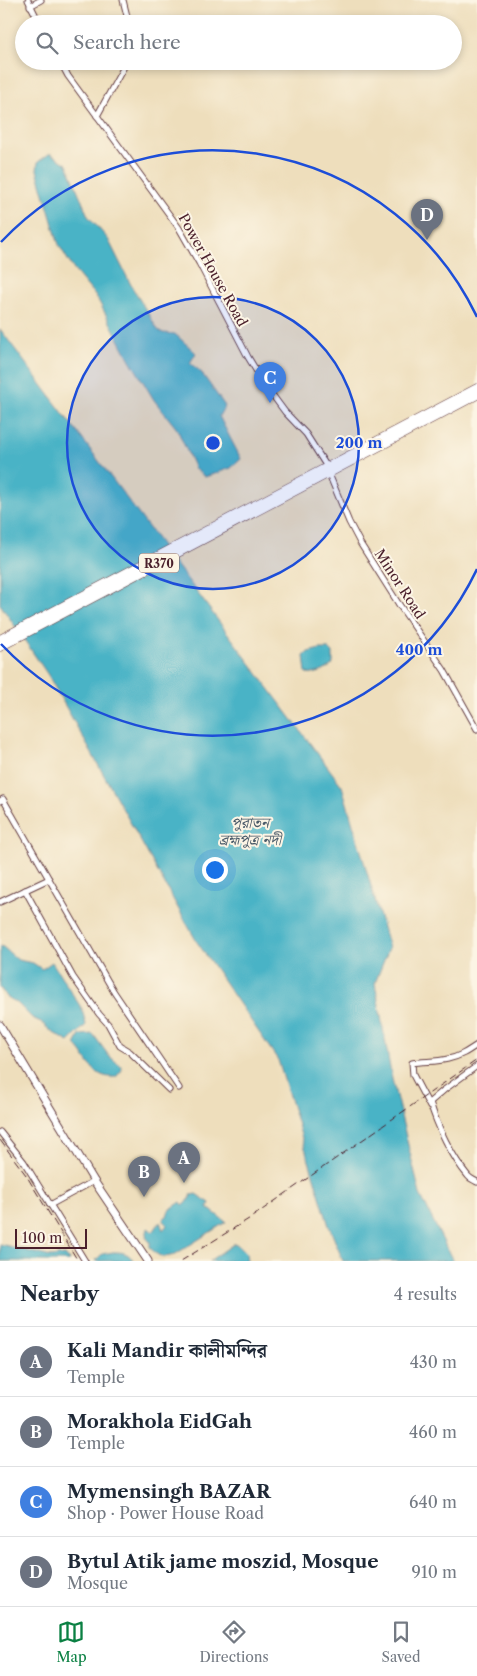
<!DOCTYPE html>
<meta charset="utf-8">
<style>
:root{--surface:#fff;--page:#f6f6f7;--text:#1f2937;--muted:#747a83;--line:#e0e1e3;--accent:#0b8043}
body{margin:0;font-family:"Libre Caslon Text","Noto Serif Bengali",serif;background:var(--page);color:var(--text)}
.scale{position:absolute;left:15px;bottom:12px;width:72px;box-sizing:border-box;padding-left:5px;border:2px solid #4a1f2b;border-top:0;font-size:14px;line-height:18px;white-space:nowrap;color:#4a1f2b;-webkit-text-stroke:4px #fcf5e5;paint-order:stroke}
.you{position:absolute;left:214px;top:869px;width:18px;height:18px;margin:-12px;border:4px solid #fff;border-radius:50%;background:#1a73e8;box-shadow:0 0 0 8px #1a73e833}
.badge{display:grid;place-items:center;width:32px;height:32px;border-radius:50%;background:var(--accent);color:#fff;font-size:16px;font-weight:700}
.pin{position:absolute;translate:-50% -41px;filter:drop-shadow(0 1px 2px #0008)}
.pin::after{content:'';position:absolute;top:26px;width:18px;height:15px;background:inherit;clip-path:polygon(0 0,100% 0,50% 100%)}
.list{margin:0;padding:0;list-style:none}
h2{display:flex;justify-content:space-between;align-items:center;height:65px;margin:0;padding:0 20px;font-size:21px}
h2 small{font-size:16px;font-weight:400;color:var(--muted)}
.list li{display:grid;grid-template-columns:32px 1fr auto;gap:15px;align-items:center;box-sizing:border-box;height:70px;padding:0 20px;border-top:1px solid var(--line)}
.list b{display:block;font-size:19px;white-space:nowrap}
.list p{margin:0;font-size:16px;white-space:nowrap;color:var(--muted)}
.list em{font-size:16px;font-style:normal;color:var(--muted)}
.icon{flex:none;width:28px;height:28px;fill:none;stroke:currentColor;stroke-width:2;stroke-linecap:round;stroke-linejoin:round}
.map{position:relative;flex:none;width:477px;height:1261px;overflow:hidden}
.search{position:absolute;background:var(--surface);box-shadow:0 2px 8px #0003;left:15px;right:15px;top:15px;height:55px;display:flex;align-items:center;gap:12px;box-sizing:border-box;padding:0 18px;border-radius:28px;color:var(--muted);font-size:19px}
.sheet{height:345px;background:var(--surface)}
nav{display:flex;justify-content:space-around;align-items:center;box-sizing:border-box;height:70px;border-top:1px solid var(--line);background:var(--surface);font-size:14px;color:var(--muted)}
nav a{display:grid;justify-items:center;gap:2px}
nav .on{color:var(--accent)}
.map>svg:first-child{display:block}
.water{fill:#49b3c6;stroke:#4a6978}
.lines{fill:none;stroke-linecap:round;stroke-linejoin:round}
.minor-casing{stroke:#633c41;stroke-width:7}
.secondary-casing{stroke:#633c41;stroke-width:9}
.primary-casing{stroke:#633c41;stroke-width:9}
.minor{stroke:#fff;stroke-width:5}
.secondary{stroke:#fff;stroke-width:7}
.primary{stroke:#fff;stroke-width:8}
.rail{stroke:#4a1f2b;stroke-width:1;stroke-dasharray:8 4;stroke-linecap:butt}
.ring{fill:none;stroke:#1d4ed8;stroke-width:2.5}
.labels{text-anchor:middle;dominant-baseline:central;stroke-width:4;stroke-linejoin:round;paint-order:stroke}
.shield{fill:#fcf5e5;stroke:#7f5f63;stroke-width:1}
.shield-label{font-size:12px;font-weight:bold;fill:#4a1f2b}
.street-label{font-size:14px;fill:#4a1f2b;stroke:#fcf5e5}
.water-label{font-size:15px;font-style:italic;fill:#4a5a69;stroke:#fcf5e5}
.centre{fill:#1d4ed8;stroke:#fcf5e5;stroke-width:2.5}
.ring-label{font-size:15px;text-anchor:middle;font-weight:bold;fill:#1d4ed8;stroke:#fcf5e5;stroke-width:4;stroke-linejoin:round;paint-order:stroke}
</style>
<div class="map">
<svg width="477" height="1261" viewBox="0 0 477 1261">
<rect width="100%" height="100%" fill="#fcf5e5"/>
<filter id="ink" filterUnits="userSpaceOnUse"><feTurbulence type="fractalNoise" baseFrequency=".02" numOctaves="2"/><feDisplacementMap in="SourceGraphic" scale="10" xChannelSelector="R" yChannelSelector="G"/><feConvolveMatrix kernelMatrix="1 2 1 2 8 2 1 2 1" color-interpolation-filters="sRGB"/></filter>
<filter id="wash" filterUnits="userSpaceOnUse"><feTurbulence type="fractalNoise" baseFrequency=".0096" numOctaves="4" result="noise"/><feDisplacementMap in="SourceGraphic" scale="20" xChannelSelector="R" yChannelSelector="G"/><feGaussianBlur stdDeviation="1.12" result="paint"/><feColorMatrix in="noise" values="0 0 0 0 0 0 0 0 0 0 0 0 0 0 0 0 0 1.4 0 .05"/><feComposite in="paint" operator="in"/></filter>
<g filter="url(#wash)">
<rect width="100%" height="100%" fill="#eedebc"/>
<g class="water">
<path d="M49,154H51L67,164L88,216L108,239L132,287L158,330L163,333L175,334L194,351L196,353L190,363L201,372L225,406L219,416L241,459L231,468L205,477L195,469L177,429L154,400L130,360L97,298L74,270L59,245L37,170L38,162Z"/>
<path d="M0,329L342,786L389,948L375,983L392,1079L420,1194L453,1261H343L329,1226L278,1060L197,942L48,675L0,604Z"/>
<path d="M320,649H329L333,653V664C326,671 316,675 306,673L304,656L308,652Z"/>
<path d="M0,946L3,947L18,960L33,963L42,969L52,962L82,1009L86,1025L69,1042L52,1032L41,1022L32,1018L17,1003L7,997L0,988Z"/>
<path d="M93,1034L109,1056L121,1066L122,1070L116,1077C91,1079 89,1058 75,1045L80,1035Z"/>
<path d="M196,1194L210,1203L208,1208L226,1222L174,1255C162,1259 157,1256 150,1247V1242L146,1237L148,1228L153,1232L160,1222L163,1230L167,1225L163,1219L167,1216L169,1210L181,1202L183,1205L190,1199L191,1195Z"/>
<path d="M235,1243L246,1252L247,1261H209Z"/>
<path d="M0,1244L51,1257L65,1255L70,1261H0Z"/>
<path d="M113,1252C121,1252 129,1252 133,1261H95L102,1254Z"/>
</g>
</g>
<g filter="url(#ink)">
<g class="lines">
<g class="minor-casing">
<g id="minor">
<path d="M28,0L40,24"/>
<path d="M123,0L129,24"/>
<path d="M30,6L41,0"/>
<path d="M60,61L68,76L179,228L199,263L248,357L265,385L285,412L306,434L327,467"/>
<path d="M97,116L127,61"/>
<path d="M329,474L349,522L360,543L398,603L444,670L477,729"/>
<path d="M0,801L3,799L114,992L179,1088"/>
<path d="M25,890L73,977L99,1014L108,1024L120,1046L130,1052L169,1090"/>
<path d="M0,902L49,879"/>
<path d="M477,1066L444,1090L430,1102C437,1126 452,1157 468,1176C470,1179 474,1180 477,1182"/>
<path d="M430,1107L413,1075L412,1063C424,1061 436,1062 448,1059C459,1057 468,1051 477,1045"/>
<path d="M0,1132L24,1162L85,1261"/>
<path d="M50,1205L94,1181"/>
</g>
</g>
<g class="secondary-casing">
<path id="secondary" d="M0,1025L94,1181L148,1261"/>
</g>
<g class="primary-casing">
<g id="primary">
<path d="M0,639L477,388"/>
<path d="M0,647L477,395"/>
</g>
</g>
<use href="#minor" class="minor"/>
<use href="#secondary" class="secondary"/>
<use href="#primary" class="primary"/>
<g class="rail">
<path d="M0,1140L26,1175L78,1261"/>
<path d="M181,1261L252,1217L477,1060"/>
</g>
</g>
</g>
<circle cx="213" cy="443" r="146" fill="#1d4ed8" fill-opacity=".12"/>
<g class="ring">
<circle cx="213" cy="443" r="146"/>
<path d="M477 569A292 292 0 0 1 1 644M1 242A292 292 0 0 1 477 317"/>
</g>
<g class="labels">
<rect class="shield" x="139" y="553.5" width="40" height="19" rx="4"/>
<g class="shield-label">
<text x="159" y="563">R370</text>
</g>
<g class="street-label">
<text transform="translate(213 270) rotate(61)">Power House Road</text>
<text transform="translate(400 584) rotate(57)">Minor Road</text>
</g>
<g class="water-label">
<text x="250" y="822">পুরাতন<tspan x="250" dy="17">ব্রহ্মপুত্র নদী</tspan></text>
</g>
</g>
<circle cx="213" cy="443" r="8" class="centre"/>
<g class="ring-label">
<text x="359" y="448">200 m</text>
<text x="419" y="655">400 m</text>
</g>
</svg>
<div class="scale">100 m</div>
<div class="you"></div>
<div class="pin badge" style="left:184px;top:1183px;background:#6b7280">A</div>
<div class="pin badge" style="left:144px;top:1197px;background:#6b7280">B</div>
<div class="pin badge" style="left:270px;top:403px;background:#3f7fe0">C</div>
<div class="pin badge" style="left:427px;top:240px;background:#6b7280">D</div>
<div class="search"><svg class="icon" aria-label="search" viewBox="0 0 24 24"><circle cx="10" cy="10" r="6"/><path d="M15 15l6 6"/></svg>Search here</div>
</div>
<section class="sheet">
<h2>Nearby<small>4 results</small></h2>
<ul class="list">
<li><span class="badge" style="background:#6b7280">A</span><div><b>Kali Mandir কালীমন্দির</b><p>Temple</p></div><em>430 m</em></li>
<li><span class="badge" style="background:#6b7280">B</span><div><b>Morakhola EidGah</b><p>Temple</p></div><em>460 m</em></li>
<li><span class="badge" style="background:#3f7fe0">C</span><div><b>Mymensingh BAZAR</b><p>Shop · Power House Road</p></div><em>640 m</em></li>
<li><span class="badge" style="background:#6b7280">D</span><div><b>Bytul Atik jame moszid, Mosque</b><p>Mosque</p></div><em>910 m</em></li>
</ul>
</section>
<nav>
<a class="on"><svg class="icon" aria-label="map" viewBox="0 0 24 24"><path d="M3 6l6-2 6 2 6-2v14l-6 2-6-2-6 2zM9 4v14M15 6v14"/></svg>Map</a>
<a><svg class="icon" aria-label="directions" viewBox="0 0 24 24"><path d="M12 3l9 9-9 9-9-9zM9 14v-3h6M13 9l2 2-2 2"/></svg>Directions</a>
<a><svg class="icon" aria-label="saved" viewBox="0 0 24 24"><path d="M7 4h10v16l-5-4-5 4z"/></svg>Saved</a>
</nav>
